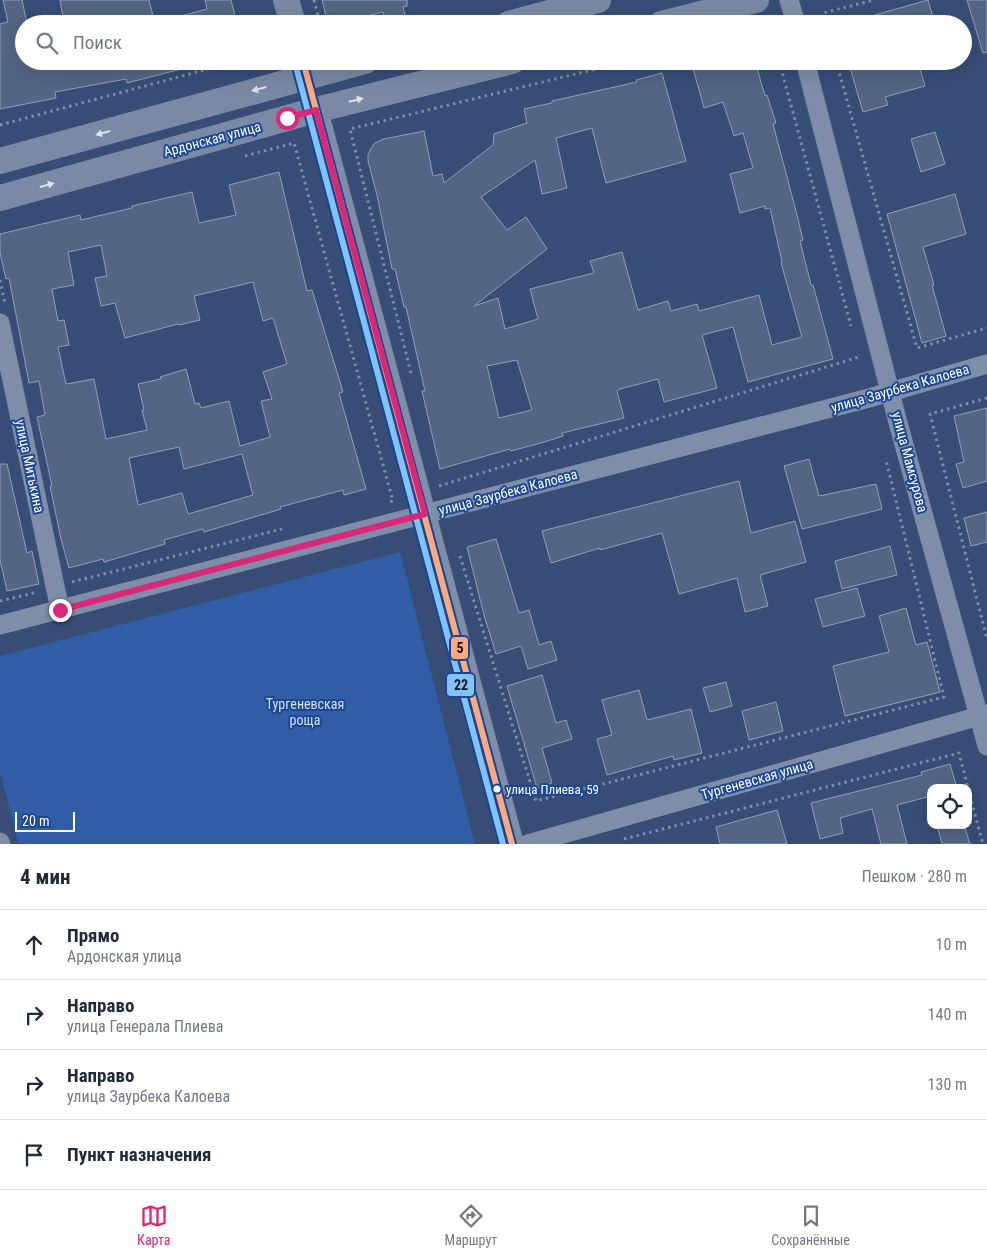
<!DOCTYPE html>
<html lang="ru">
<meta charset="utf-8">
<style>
:root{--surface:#fff;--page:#f2f2f3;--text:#1f2937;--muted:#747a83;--line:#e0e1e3;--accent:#db2777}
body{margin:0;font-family:"Roboto Condensed",sans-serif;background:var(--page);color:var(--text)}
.controls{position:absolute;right:15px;bottom:15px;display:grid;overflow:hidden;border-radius:10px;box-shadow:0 5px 20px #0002}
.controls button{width:45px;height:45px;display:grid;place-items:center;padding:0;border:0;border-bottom:1px solid var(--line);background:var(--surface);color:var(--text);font:25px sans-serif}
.scale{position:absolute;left:15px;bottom:12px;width:60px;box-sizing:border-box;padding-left:5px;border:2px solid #fff;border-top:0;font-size:14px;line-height:18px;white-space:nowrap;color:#fff;-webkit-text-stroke:4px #1c4690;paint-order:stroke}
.stop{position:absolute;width:15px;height:15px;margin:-11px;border:4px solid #db2777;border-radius:50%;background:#fff}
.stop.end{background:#db2777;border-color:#fff;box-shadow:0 1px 5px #0008}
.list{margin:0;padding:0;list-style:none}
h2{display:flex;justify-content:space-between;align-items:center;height:65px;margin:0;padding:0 20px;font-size:21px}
h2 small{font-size:16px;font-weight:400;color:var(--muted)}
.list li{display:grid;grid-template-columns:32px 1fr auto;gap:15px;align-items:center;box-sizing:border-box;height:70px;padding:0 20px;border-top:1px solid var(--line)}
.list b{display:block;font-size:19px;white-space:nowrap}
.list p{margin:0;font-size:16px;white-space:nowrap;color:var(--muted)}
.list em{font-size:16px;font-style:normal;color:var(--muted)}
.icon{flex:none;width:28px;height:28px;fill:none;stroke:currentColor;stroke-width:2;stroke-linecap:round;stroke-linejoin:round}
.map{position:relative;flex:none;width:987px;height:844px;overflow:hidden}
.search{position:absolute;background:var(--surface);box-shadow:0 5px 20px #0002;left:15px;right:15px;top:15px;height:55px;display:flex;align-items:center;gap:12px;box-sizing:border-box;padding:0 18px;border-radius:28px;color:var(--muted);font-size:19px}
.sheet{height:345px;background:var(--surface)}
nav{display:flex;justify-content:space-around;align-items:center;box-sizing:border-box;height:70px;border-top:1px solid var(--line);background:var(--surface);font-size:14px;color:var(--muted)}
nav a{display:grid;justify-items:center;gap:2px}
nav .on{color:var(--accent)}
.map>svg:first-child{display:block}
.green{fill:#305da6}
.building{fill:#536585;stroke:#93a0b7;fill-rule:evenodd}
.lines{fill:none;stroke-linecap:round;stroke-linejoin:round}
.path{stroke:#7e8ea8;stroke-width:3;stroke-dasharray:2.5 4;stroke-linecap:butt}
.minor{stroke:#7e8ea8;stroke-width:19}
.tertiary{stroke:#7e8ea8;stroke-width:24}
.secondary{stroke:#7a89a5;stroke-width:26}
.bus-1-casing{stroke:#1c4690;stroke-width:10}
.bus-2-casing{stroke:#1c4690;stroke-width:10}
.bus-1{stroke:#ffa980;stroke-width:6}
.bus-2{stroke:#80c4ff;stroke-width:6}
.oneway{fill:#dee2e8}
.route{stroke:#db2777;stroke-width:6}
.bus-dot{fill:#fff;stroke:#1c4690;stroke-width:2}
.labels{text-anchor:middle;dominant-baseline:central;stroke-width:4;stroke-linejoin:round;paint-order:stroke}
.bus-label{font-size:13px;fill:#fff;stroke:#1c4690;text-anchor:start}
.street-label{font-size:14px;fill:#fff;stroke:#1c4690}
.park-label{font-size:14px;fill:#d1e1fa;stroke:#1c4690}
.line-badge{stroke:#1c4690;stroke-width:2}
.pale-badge-label{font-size:14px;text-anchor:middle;font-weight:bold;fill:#111}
</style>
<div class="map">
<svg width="987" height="844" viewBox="0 0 987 844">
<rect width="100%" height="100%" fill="#374d75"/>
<path class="green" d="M400,552L475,844H19L0,772V656Z"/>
<g class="building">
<path d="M3,0H22L27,24H24V61H35L36,70L71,63V61H189V67L127,83L126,79L55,92L56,98L0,109V24L8,22Z"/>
<path d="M60,0H149L155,24H64Z"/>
<path d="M205,0H231L237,24H174V18L207,9Z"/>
<path d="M322,0H407V6L403,7L405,15L385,20L383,12L335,24H328Z"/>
<path d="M928,0L935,24H858L857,20Z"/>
<path d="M967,0H987V52L983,53Z"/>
<path d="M691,61H755L765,96L767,95L776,123L773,124L796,211L803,240L800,241L811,285H813L833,359L748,382L733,327L702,335L717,388L664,402L658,379L620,389L617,391L624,418L562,433L563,436L541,443L511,451L510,449L440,469L422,391H425L406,307H404L395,269H392L377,195L368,161V154L372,147L375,143L384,139L424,131L433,176L442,174L444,183L493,145L494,134L527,123L524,109L552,103V101L637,82L636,80L662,73L686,161L606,183L592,128L556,138L567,188L542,194L535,160L481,197L507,230L526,217L547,249L474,306L498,298L505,329L538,319L530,289L594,273L590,261L622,252L638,310L668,301L671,311L697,304L699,311L759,295L772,345L802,337L781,263L782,262L770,208L765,209V206L740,213L730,174L753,168L743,133L734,136L723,102L704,108ZM517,360L532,410L499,418L487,366Z"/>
<path d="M848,61H918L925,86L885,97L888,105L863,112Z"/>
<path d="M935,132L945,164L921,172L911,139Z"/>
<path d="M279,172L307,291L312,290L343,392L339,393L366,489L344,495L343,490L280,507L281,509L204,532L203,529L164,540L165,544L104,562L103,559L69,568L61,539L50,486H52L37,417L45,415L39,381L29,383L9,278L6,279L0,253V234L80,215L81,220L132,208V206L192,192L199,223L236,215L229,185ZM101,245L107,276L95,278L101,306L115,303L125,338L178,324L179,325L200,320L194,296L253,282L263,321L273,318L287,364L263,372L272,399L261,401L270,437L240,446L229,401L201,408L199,403L195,404L186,369L160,377L161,379L138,384L144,410H142L147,430L106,439L94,379L66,384L58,347L69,345L64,320L58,321L52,289L74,285L68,252ZM179,447L184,469L242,454L253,495L188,514L182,493L138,505L129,458Z"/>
<path d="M955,194L966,234L923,247L934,285H932L946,336L922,343L887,214Z"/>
<path d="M987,408V481L963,488L956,464L964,462L954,416Z"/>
<path d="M809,459L819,496L876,484L882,509L802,529L784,466Z"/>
<path d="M0,464H7L27,553L32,551L39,584L7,591L0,560Z"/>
<path d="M739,481L751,533L795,521L806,562L760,575L768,606L745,612L737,578L679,594L662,533L600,550V548L551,563L542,531Z"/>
<path d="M987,512V542L971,546L964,518Z"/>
<path d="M496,539L519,613L529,610L539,645L551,641L557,660L528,669L521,646L496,654L484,615L467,547Z"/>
<path d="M890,546L897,575L842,589L835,561Z"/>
<path d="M857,588L865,616L823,627L815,599Z"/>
<path d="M906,608L916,645L927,642L940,692L845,716L833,666L889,652L879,616Z"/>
<path d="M542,675L556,723L566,720L572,739L542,748L552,783L537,788L507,686Z"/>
<path d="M726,682L732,706L710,712L703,688Z"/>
<path d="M639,690L647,720L691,709L702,753L674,760L673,756L607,775L597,739L612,735L602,700Z"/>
<path d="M776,702L783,731L749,740L742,711Z"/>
<path d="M950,764L957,788H931V796L897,805L907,844H881L872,809L840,818L843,833L820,839L811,803L922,775L921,772Z"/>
<path d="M777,810L787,844H720L716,827Z"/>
<path d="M937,825H964L970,844H942Z"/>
</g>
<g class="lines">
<g class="path">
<path d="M314,0L320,24"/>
<path d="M826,24L823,13L874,0"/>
<path d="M779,61L851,326"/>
<path d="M836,61L917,348L987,328"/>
<path d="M0,125L238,61"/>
<path d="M245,156L294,143L393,501L390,502"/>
<path d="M0,280L5,304"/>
<path d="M411,373L350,129L629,61"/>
<path d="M987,398L930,414L987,639"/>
<path d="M439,486L859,357V354"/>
<path d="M460,556L536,801L944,697L886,460"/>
<path d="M72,582L282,529"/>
<path d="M0,601L38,592"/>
<path d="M968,789L983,844"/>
<path d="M624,839L959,753L968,788"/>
</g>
<g class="minor">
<path d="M789,0L796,24"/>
<path d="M805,61L897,419L987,746"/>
<path d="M0,323L60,610"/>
<path d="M0,625L869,398L987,364"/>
<path d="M0,842L1,844"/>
<path d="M528,844L987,714"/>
</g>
<path class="tertiary" d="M316,110L512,844"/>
<g class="secondary">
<path d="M286,0L293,24"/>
<path d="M508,24L598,0"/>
<path d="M661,24L756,0"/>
<path d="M0,161L365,61"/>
<path d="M0,198L316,110L512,61"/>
</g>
<g class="bus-1-casing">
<path id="bus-1" d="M303,61L512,844"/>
</g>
<g class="bus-2-casing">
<path id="bus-2" d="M295,63L503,844"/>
</g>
<use href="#bus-1" class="bus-1"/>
<use href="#bus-2" class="bus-2"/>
</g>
<defs><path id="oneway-solid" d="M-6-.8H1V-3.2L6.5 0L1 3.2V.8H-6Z" transform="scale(1.25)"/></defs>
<g class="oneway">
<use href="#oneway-solid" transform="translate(259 89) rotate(165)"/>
<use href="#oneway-solid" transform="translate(356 100) rotate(-14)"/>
<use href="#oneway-solid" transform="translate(103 133) rotate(165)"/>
<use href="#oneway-solid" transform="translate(47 185) rotate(-15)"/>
</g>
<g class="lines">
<path class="route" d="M60,610L425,514L316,110L287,118"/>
</g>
<circle class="bus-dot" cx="497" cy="789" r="4.5"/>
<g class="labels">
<g class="bus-label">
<text x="506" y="789">улица Плиева, 59</text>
</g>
<g class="street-label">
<text transform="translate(212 139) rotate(-15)">Ардонская улица</text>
<text transform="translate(900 388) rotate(-16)">улица Заурбека Калоева</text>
<text transform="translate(910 462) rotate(75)">улица Мамсурова</text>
<text transform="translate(30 466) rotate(78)">улица Митькина</text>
<text transform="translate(508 492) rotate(-15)">улица Заурбека Калоева</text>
<text transform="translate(757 779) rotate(-16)">Тургеневская улица</text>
</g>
<g class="park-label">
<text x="305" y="704">Тургеневская<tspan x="305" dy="16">роща</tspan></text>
</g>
</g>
<g class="line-badge">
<rect x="450" y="636" width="19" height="24" rx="5" fill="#ffa980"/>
<rect x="446" y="673" width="29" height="24" rx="5" fill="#80c4ff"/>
</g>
<g class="pale-badge-label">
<text x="460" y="653">5</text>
<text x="461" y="690">22</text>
</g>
</svg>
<div class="controls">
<button><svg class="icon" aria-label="locate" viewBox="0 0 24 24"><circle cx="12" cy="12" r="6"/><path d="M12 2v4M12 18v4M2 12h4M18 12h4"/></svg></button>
</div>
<div class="scale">20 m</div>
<div class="stop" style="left:287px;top:118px"></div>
<div class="stop end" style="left:60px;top:610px"></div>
<div class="search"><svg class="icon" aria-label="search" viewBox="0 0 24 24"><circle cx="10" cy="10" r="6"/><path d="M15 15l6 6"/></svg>Поиск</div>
</div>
<section class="sheet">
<h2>4 мин<small>Пешком · 280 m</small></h2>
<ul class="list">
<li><svg class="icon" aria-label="ahead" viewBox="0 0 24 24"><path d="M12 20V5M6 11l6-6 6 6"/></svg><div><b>Прямо</b><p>Ардонская улица</p></div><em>10 m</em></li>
<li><svg class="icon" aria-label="right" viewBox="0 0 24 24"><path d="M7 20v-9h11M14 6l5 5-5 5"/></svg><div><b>Направо</b><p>улица Генерала Плиева</p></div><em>140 m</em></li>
<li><svg class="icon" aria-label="right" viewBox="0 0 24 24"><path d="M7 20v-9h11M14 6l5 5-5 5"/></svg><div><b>Направо</b><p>улица Заурбека Калоева</p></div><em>130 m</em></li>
<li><svg class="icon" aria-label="arrive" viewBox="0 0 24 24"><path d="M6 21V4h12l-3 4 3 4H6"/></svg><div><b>Пункт назначения</b></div></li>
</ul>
</section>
<nav>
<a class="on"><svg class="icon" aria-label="map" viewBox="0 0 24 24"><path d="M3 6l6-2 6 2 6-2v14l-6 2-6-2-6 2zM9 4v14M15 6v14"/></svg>Карта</a>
<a><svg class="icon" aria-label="directions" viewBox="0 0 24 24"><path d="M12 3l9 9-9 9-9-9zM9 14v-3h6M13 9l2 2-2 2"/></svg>Маршрут</a>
<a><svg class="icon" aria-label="saved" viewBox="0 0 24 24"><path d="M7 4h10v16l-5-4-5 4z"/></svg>Сохранённые</a>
</nav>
